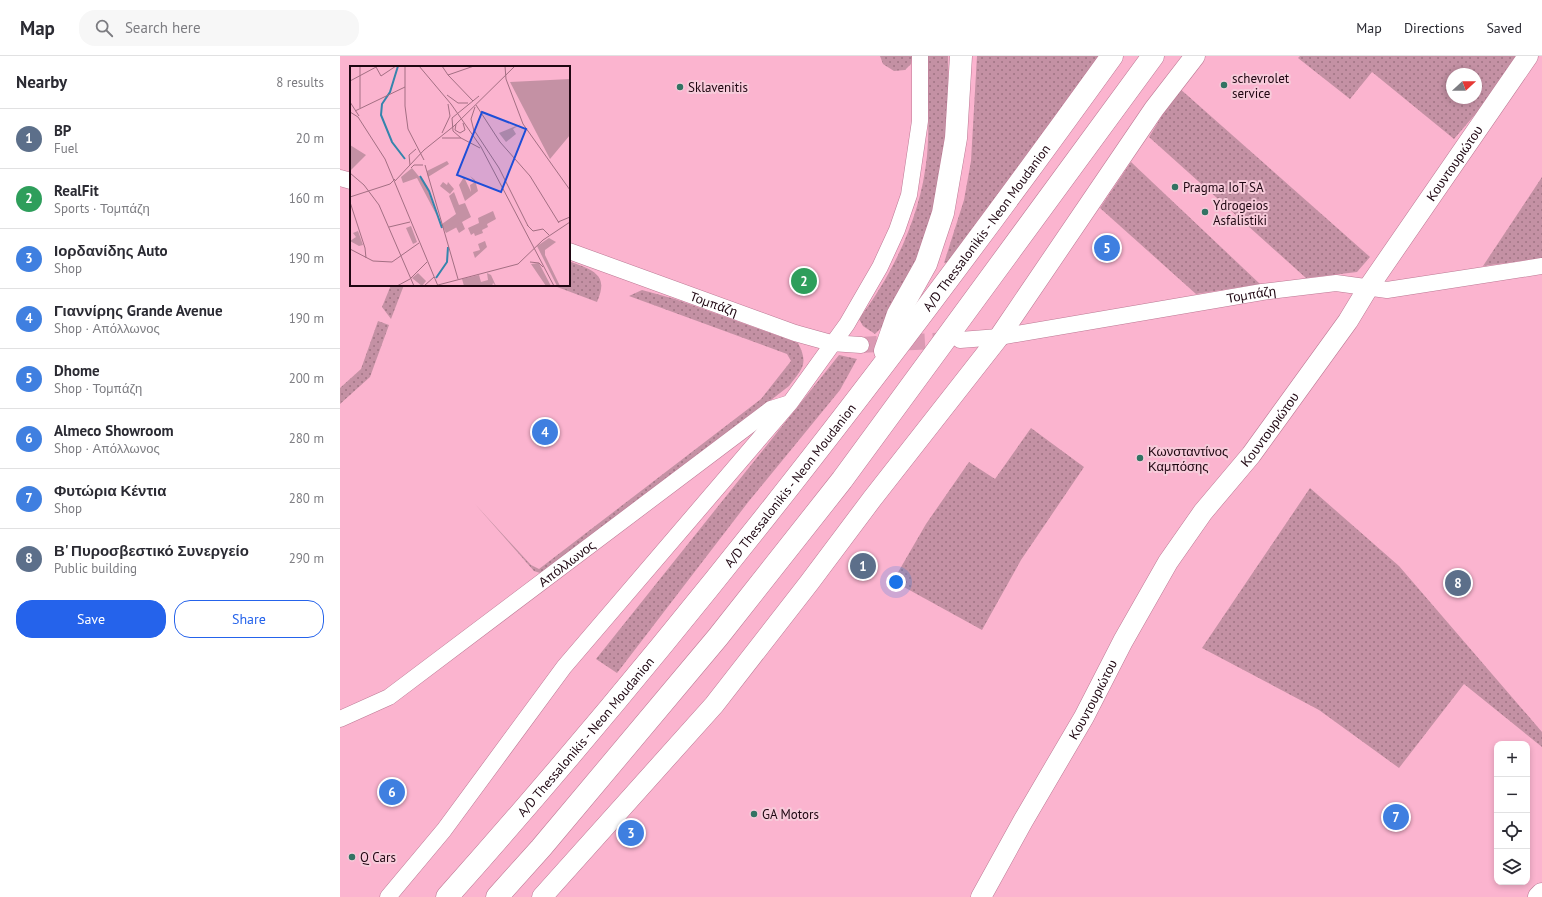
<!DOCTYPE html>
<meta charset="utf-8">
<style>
:root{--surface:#fff;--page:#f7f7f7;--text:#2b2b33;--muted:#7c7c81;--line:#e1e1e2;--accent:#2563eb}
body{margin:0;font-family:"PT Sans",sans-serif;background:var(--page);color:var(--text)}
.controls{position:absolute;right:12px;bottom:12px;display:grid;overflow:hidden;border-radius:8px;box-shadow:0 2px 6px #0003}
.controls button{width:36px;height:36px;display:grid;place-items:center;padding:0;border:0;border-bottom:1px solid var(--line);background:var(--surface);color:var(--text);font:20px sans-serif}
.compass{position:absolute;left:1106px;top:12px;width:36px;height:36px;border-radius:50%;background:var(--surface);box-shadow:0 2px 6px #0003;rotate:69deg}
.you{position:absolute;left:556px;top:526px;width:14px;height:14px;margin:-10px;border:3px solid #fff;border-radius:50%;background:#1a73e8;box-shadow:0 0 0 6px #1a73e833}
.badge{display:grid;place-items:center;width:26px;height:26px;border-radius:50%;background:var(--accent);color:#fff;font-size:13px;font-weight:700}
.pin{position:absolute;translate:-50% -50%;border:2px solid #fff;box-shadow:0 1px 4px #0006}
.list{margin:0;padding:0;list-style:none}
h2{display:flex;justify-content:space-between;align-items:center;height:52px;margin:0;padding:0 16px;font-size:17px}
h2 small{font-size:13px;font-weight:400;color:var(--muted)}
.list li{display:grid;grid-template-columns:26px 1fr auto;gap:12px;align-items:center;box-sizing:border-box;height:60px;padding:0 16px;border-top:1px solid var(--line)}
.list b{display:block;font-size:15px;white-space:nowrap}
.list p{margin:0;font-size:13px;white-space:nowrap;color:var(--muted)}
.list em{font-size:13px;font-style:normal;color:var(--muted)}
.actions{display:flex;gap:8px;padding:12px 16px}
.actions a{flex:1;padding:9px 0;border:1px solid var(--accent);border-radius:16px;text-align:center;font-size:14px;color:var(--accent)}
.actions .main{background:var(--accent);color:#fff}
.icon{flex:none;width:22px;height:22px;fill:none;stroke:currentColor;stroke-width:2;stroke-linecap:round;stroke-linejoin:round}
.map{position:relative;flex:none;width:1202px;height:841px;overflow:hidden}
header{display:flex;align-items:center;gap:24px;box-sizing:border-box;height:56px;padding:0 20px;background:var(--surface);border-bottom:1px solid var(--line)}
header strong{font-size:19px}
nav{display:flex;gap:22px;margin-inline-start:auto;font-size:14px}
.search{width:280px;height:36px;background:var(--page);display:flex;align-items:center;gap:10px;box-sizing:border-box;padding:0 14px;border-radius:16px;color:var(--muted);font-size:15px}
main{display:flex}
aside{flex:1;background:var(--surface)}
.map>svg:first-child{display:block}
.grass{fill:url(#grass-dots);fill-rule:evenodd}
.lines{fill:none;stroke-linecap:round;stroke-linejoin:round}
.minor-tunnel{stroke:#da9ab3;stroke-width:16;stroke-dasharray:16 8;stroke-linecap:butt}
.minor-casing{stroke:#bb7893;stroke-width:17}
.tertiary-casing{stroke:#bb7893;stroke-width:21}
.secondary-casing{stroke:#bb7893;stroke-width:23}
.trunk-casing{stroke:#bb7893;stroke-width:23}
.minor{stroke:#fff;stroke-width:16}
.tertiary{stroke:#fff;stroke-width:20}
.secondary{stroke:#fff;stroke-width:22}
.trunk{stroke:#fff;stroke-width:22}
.poi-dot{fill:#327363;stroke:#f7cbda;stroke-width:1.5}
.labels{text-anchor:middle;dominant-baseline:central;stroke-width:4;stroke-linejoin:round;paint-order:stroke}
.poi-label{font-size:13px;fill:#1f0712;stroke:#f7cbda;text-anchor:start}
.street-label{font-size:13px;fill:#1f0712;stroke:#f7cbda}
.inset-river{fill:none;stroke:#3584ac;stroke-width:2}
.inset-road{fill:none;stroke:#a36f83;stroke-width:1}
.view{fill:#1d4ed8;fill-opacity:0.15;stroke:#1d4ed8;stroke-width:2}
.inset-edge{fill:none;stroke:#1f0712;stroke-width:2}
</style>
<header>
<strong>Map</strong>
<div class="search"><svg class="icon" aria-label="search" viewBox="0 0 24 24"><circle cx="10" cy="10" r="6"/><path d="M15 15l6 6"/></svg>Search here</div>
<nav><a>Map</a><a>Directions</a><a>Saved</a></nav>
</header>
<main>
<aside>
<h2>Nearby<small>8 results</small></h2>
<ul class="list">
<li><span class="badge" style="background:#5c6f8a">1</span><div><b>BP</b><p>Fuel</p></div><em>20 m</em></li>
<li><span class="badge" style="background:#2e9e5b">2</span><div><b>RealFit</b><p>Sports · Τομπάζη</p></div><em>160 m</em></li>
<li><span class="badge" style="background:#3f7fe0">3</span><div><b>Ιορδανίδης Auto</b><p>Shop</p></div><em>190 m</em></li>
<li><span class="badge" style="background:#3f7fe0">4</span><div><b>Γιαννίρης Grande Avenue</b><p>Shop · Απόλλωνος</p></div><em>190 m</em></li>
<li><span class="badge" style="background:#3f7fe0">5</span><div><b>Dhome</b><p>Shop · Τομπάζη</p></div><em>200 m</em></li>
<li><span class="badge" style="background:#3f7fe0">6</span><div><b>Almeco Showroom</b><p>Shop · Απόλλωνος</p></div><em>280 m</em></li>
<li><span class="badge" style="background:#3f7fe0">7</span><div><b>Φυτώρια Κέντια</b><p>Shop</p></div><em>280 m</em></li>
<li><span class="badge" style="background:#5c6f8a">8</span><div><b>Β' Πυροσβεστικό Συνεργείο</b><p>Public building</p></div><em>290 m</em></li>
</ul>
<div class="actions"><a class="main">Save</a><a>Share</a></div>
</aside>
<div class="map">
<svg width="1202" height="841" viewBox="0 0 1202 841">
<defs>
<pattern id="grass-dots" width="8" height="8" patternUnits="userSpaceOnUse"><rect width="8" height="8" fill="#c491a4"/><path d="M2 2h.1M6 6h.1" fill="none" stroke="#9f7484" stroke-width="1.8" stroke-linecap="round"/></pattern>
</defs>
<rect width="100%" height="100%" fill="#fbb4cf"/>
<g class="grass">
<path d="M540,0H572L571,8L565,14L554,15L543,8Z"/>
<path d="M587,0H608L610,79L591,174L543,270L535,278L523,270L519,263C554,216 581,160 587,100C590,67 587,33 587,0Z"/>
<path d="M637,0H759L612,205L604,207L624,144L631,105Z"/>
<path d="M960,0H1179L1138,55L1114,83L1032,16L1010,43L958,2ZM1112,18H1136V42H1112Z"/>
<path d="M839,32L1030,201L1017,216L966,222L809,81Z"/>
<path d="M791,106L920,228L856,238L760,152Z"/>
<path d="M1202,121V202L1143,210Z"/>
<path d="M229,205C252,214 270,218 257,246L212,229H229Z"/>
<path d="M51,229H64L51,263L42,251Z"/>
<path d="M302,234L335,243L458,287C469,308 462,313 449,330L209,516L200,517L194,515L135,448L191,509L199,513L421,343L451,305L447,298L289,240Z"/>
<path d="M38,265L49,269L30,321L0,348V332L21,313Z"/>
<path d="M499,299L517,303L500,334L409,445L277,617L256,603Z"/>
<path d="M691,372L744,411L681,504L642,574L553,525L586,468L629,406L655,423Z"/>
<path d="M970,432L1059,510L1202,676V691L1124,628L1059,712L979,654L862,592Z"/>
</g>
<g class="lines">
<path class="minor-tunnel" d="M521,289L611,284"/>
<g class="minor-casing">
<g id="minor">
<path d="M0,122L11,125"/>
<path id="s1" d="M229,195L455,277L491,287L521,289"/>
<path id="s2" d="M620,284L659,281L922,236L996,227L1047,234L1202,210"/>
<path id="s3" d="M0,663L49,641L431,353L447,348"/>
<path d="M48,841L104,774L224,611L450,347L507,268L540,211L557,174L569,139L580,65V0"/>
</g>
</g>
<g class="tertiary-casing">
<g id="tertiary">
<path d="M202,841L374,649L469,527L532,443L659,281L814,53L855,0"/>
<path id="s4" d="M641,841L683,765L744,661L783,585L828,506L863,456L911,399L1008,265L1028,232L1188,0"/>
</g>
</g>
<g class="secondary-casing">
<path id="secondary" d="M1199,841L1202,838"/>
</g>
<g class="trunk-casing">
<g id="trunk">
<path d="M545,295L558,258L586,208L603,157L616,82L621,0"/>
<path id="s5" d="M107,841C345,574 563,290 772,0"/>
<path d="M157,841L201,792L378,581L502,424L813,0"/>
</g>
</g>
<use href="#minor" class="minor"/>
<use href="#tertiary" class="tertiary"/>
<use href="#secondary" class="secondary"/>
<use href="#trunk" class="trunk"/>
</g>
<g class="poi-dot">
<circle cx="884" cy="29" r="4"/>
<circle cx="340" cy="31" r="4"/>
<circle cx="835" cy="131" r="4"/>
<circle cx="865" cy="156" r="4"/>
<circle cx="800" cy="402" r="4"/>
<circle cx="414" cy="758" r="4"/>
<circle cx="12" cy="801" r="4"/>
</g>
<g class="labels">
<g class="poi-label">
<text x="892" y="22">schevrolet<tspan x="892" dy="15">service</tspan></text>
<text x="348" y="31">Sklavenitis</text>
<text x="843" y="131">Pragma IoT SA</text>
<text x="873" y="149">Ydrogeios<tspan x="873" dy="15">Asfalistiki</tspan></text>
<text x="808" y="395">Κωνσταντίνος<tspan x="808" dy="15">Καμπόσης</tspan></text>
<text x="422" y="758">GA Motors</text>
<text x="20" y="801">Q Cars</text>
</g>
<g class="street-label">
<text stroke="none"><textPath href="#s4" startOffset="875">Κουντουριώτου</textPath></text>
<text stroke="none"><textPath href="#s5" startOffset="860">A/D Thessalonikis - Neon Moudanion</textPath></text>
<text stroke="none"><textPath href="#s2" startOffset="295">Τομπάζη</textPath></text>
<text stroke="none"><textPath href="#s1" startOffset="154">Τομπάζη</textPath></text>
<text stroke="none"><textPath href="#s4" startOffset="551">Κουντουριώτου</textPath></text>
<text stroke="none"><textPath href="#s5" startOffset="536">A/D Thessalonikis - Neon Moudanion</textPath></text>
<text stroke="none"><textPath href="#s3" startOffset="276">Απόλλωνος</textPath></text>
<text stroke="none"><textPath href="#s4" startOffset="227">Κουντουριώτου</textPath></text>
<text stroke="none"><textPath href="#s5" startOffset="212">A/D Thessalonikis - Neon Moudanion</textPath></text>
</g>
</g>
<g transform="translate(10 10)">
<rect width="220" height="220" fill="#fbb4cf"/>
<path d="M171,58L163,63L166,68L156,76L149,67ZM97,95L99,98L78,111L77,105ZM62,102L76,119L87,150L67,112L53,117L51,111ZM120,110L125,114L128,125L115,135L109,119L114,111L121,126L120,119L125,116ZM93,116L97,119L98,116L104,123L100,128L90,120ZM104,126L109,139L115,137L121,151L112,156L115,163L109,167L106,161H93L92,158L106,148L99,130ZM143,145L146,153L137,158L138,161L132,164L133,167L125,170L124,167L121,169L118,162L129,157L128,152ZM8,165L13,179L9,180L0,175L6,171L3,167ZM199,172L206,176L195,184V189L210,220H207L187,180ZM135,175L137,181L125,192L123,186L130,184L128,178ZM189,197L201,220H196L181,198ZM137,207L141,209L146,220L143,217L142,220H114L112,213L129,209L131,216L138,214Z" fill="#c491a4"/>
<path d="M220,13V69L200,93L160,16ZM0,79L16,89L0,105Z" fill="#c491a4"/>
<path d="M61,160L67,176L63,178L56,162Z" fill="#c491a4"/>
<path d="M107,152L109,160L96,167L93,161ZM68,207L76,215L72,220L62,212Z" fill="#c491a4"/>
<path class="inset-river" d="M48,0L40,26L32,38L31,49L42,76L55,93M70,110L79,125L92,162M86,212L97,196L98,181"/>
<path class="inset-road" d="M55,0V40L58,63L74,94M69,0L101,38L131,81L204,220M92,0L98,9L124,0M155,0L156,13L173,58L220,124M26,1L31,10L46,0M98,9L123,35M0,15L28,0M97,29L108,37H118M0,36L9,50M126,39L150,76L180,110L209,157M10,42V0M5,45L55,21M0,46L8,51L35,93L88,220M106,58L105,64L110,67L115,64L113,57M124,64L149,102L178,160M124,65L121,53L125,41M92,67L100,50L98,38M92,72H111L130,82M111,72L103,65L102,52L129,30M60,99L59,89L66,83M75,99L108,213M61,102L64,99H73M0,107L14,119L29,139L64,220M45,115L74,84L104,60L165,0M0,131L40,118L45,113M0,136L15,182L16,192M208,156L220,151M177,159L183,165L193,163L199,169M39,161L60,156M0,183L23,195L42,196L69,177M180,196L189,197L193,201M88,219L168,198L193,174L220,156M47,220L60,213L77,196M74,220L84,211"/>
<path class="view" d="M132,46L176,63L151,126L107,109Z"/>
<rect width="220" height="220" class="inset-edge"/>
</g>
</svg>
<div class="controls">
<button>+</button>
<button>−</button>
<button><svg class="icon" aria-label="locate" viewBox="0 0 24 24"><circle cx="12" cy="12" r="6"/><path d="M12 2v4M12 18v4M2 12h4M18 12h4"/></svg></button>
<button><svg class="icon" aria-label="layers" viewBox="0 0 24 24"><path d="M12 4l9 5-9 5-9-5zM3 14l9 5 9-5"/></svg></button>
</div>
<svg class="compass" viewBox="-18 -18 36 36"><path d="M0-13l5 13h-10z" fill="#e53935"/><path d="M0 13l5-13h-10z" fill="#7c7c81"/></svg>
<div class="you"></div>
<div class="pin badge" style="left:523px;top:510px;background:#5c6f8a">1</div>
<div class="pin badge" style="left:464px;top:225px;background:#2e9e5b">2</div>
<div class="pin badge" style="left:291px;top:777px;background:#3f7fe0">3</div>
<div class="pin badge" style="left:205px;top:376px;background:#3f7fe0">4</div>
<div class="pin badge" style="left:767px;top:192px;background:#3f7fe0">5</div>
<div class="pin badge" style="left:52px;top:736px;background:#3f7fe0">6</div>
<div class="pin badge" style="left:1056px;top:761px;background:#3f7fe0">7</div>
<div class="pin badge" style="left:1118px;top:527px;background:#5c6f8a">8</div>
</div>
</main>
